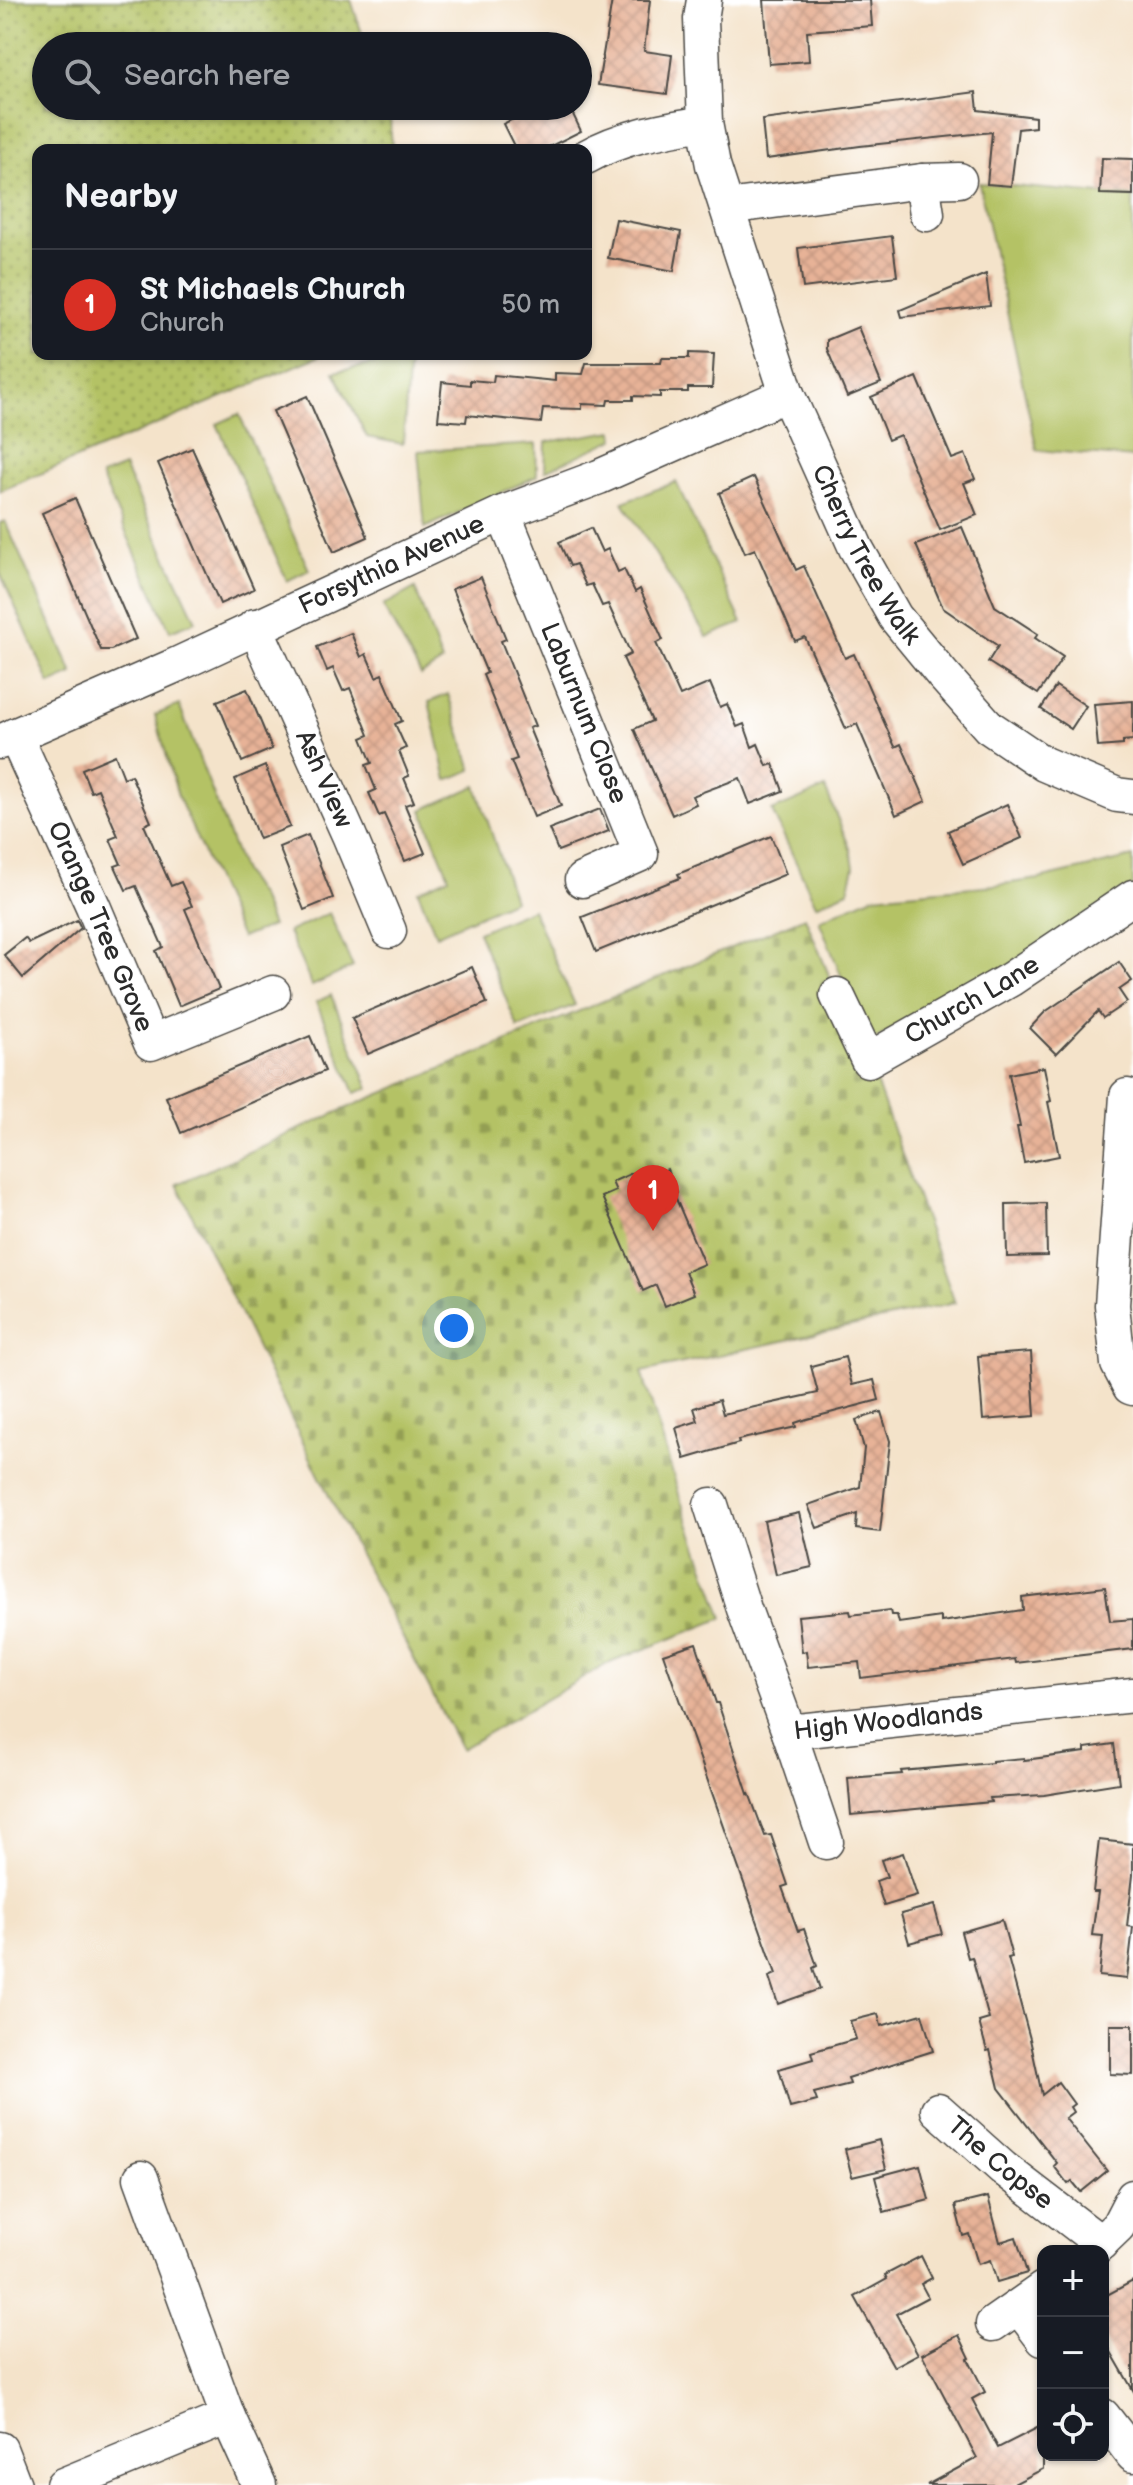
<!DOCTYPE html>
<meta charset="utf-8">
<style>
:root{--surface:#171b24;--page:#242831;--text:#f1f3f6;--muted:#9ea1a6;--line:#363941;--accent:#d93025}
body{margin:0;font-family:"Balsamiq Sans",sans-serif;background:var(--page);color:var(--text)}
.controls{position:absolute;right:24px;bottom:24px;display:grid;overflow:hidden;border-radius:16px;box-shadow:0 2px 6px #0004}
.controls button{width:72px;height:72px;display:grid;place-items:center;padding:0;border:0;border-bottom:2px solid var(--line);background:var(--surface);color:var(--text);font:40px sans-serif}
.you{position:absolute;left:454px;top:1328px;width:28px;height:28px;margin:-20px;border:6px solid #fff;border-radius:50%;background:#1a73e8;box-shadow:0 0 0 12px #1a73e833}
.badge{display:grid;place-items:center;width:52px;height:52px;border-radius:50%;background:var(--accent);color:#fff;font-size:26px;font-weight:700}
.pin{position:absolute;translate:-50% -66px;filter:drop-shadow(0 2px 4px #0008)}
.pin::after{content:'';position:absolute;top:42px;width:28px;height:24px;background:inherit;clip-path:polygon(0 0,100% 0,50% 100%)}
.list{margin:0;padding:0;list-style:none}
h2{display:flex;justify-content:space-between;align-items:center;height:104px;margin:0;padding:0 32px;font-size:34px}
h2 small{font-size:26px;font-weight:400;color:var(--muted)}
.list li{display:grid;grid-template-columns:52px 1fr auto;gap:24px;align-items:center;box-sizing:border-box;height:112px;padding:0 32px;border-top:2px solid var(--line)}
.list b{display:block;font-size:30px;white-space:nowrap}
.list p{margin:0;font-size:26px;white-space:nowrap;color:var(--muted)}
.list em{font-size:26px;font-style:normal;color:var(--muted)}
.icon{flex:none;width:44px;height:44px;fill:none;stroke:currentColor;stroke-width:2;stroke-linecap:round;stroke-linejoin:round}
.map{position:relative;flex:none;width:1133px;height:2485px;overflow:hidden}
.search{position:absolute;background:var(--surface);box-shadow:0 2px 6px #0004;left:32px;top:32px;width:560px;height:88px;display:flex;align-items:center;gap:20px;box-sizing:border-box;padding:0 28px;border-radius:44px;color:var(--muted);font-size:30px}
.panel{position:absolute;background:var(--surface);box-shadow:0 2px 6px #0004;left:32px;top:144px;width:560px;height:216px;border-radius:16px}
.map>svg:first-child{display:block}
.grass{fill:#b4c265;stroke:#707648;stroke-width:2}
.cemetery{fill:url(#cemetery-stones);stroke:#707648;stroke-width:2}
.park{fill:url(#park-dots);stroke:#707648;stroke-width:2}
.building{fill:url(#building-cross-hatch)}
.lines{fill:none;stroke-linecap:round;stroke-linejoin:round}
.minor-casing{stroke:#494743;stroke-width:37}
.minor{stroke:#fff;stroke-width:34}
.labels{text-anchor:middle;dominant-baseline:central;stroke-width:7;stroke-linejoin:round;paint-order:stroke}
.street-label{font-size:26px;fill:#2b2b2b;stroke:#fff}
</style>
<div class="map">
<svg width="1133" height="2485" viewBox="0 0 1133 2485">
<defs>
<pattern id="cemetery-stones" width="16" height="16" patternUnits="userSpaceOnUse" patternTransform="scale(2)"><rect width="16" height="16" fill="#b4c265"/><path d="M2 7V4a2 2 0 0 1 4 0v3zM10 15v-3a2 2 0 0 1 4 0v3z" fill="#939e53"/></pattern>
<pattern id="park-dots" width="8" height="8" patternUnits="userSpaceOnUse" patternTransform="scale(2)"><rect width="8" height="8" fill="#b4c265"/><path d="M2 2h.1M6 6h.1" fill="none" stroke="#939e53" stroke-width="1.8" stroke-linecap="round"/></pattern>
<pattern id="building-cross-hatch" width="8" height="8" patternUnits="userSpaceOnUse" patternTransform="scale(2)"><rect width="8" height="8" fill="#e7b297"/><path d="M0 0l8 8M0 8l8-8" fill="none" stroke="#c69982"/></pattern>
</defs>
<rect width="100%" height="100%" fill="#fff"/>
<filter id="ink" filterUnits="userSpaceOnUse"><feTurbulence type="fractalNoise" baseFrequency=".0125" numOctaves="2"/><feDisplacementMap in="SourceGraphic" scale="16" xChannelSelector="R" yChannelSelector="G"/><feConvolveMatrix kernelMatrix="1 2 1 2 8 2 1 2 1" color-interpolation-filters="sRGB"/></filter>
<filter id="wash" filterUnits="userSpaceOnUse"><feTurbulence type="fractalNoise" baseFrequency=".006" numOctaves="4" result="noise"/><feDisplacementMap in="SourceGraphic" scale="32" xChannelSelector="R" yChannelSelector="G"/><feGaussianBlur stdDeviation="1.8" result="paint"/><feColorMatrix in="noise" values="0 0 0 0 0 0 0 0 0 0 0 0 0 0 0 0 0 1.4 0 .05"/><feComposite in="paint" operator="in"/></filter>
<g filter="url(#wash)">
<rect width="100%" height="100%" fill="#f4e3ca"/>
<g class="grass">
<path d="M979,183L1133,197V458L1037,450Z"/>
<path d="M409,357L403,444L367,437L334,372Z"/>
<path d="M239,414L309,570L287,581L217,424Z"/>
<path d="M614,431L615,439L545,471L546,442Z"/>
<path d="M536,444L537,476L425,528L418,451Z"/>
<path d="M124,467L196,621L170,631L101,476Z"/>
<path d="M676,482L742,623L707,637L623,502Z"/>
<path d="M5,521L73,674L50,684L0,573V523Z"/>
<path d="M415,588L442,662L421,675L383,606Z"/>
<path d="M448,694L472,770L447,780L429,702Z"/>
<path d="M179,705L243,872L260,897L272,926L241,938L178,796L155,715Z"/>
<path d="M476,786L514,900L436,935L418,891L449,877L422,810Z"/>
<path d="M825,788L851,851L854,867L848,891L816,905L772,811Z"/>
<path d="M1133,857V887L1016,964L868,1043L819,920L873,896L996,885L1039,879Z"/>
<path d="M532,909L575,1005L518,1028L478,932Z"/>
<path d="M329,913L353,967L312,986L288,932Z"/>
<path d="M331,995L369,1088L355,1093L316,1002Z"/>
</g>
<path class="cemetery" d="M805,917L833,985L868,1060L955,1303L642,1372L681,1501L723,1618L607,1664L461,1749L332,1502L177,1184L354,1105Z"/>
<path class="park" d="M0,0H351L366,46H46V106H386L390,117L392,150H38V354H324L0,491Z"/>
<g id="blocks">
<g class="building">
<path d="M612,0H650L644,51L672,55L667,94L598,85Z"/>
<path d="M764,0H870L872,26L807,31L809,61L769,64Z"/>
<path d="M976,92L978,110L1035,117V127L1018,129L1011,186L987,184L992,132L860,146L766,159L762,120Z"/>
<path d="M539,106H569L581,131L543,150H516L503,124Z"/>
<path d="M1102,158L1133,159V195L1100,194Z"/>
<path d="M616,219L681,232L674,271L608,258Z"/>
<path d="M892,236L897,276L803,288L798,248Z"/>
<path d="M986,274L990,306L902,317L900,310Z"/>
<path d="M858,327L881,383L847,397L827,349V340Z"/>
<path d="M689,353L714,354L712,388H688V392H660V397L633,396V400H608L607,405L582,404V409L543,408L541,423L467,415L466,422L438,420L442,382L470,385V380L493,382L494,375L555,381V373L583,374L586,363H661L662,358H689Z"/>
<path d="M917,377L952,459L965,454L975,479L964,483L977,515L940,530L900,435L888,440L871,397Z"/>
<path d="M307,396L368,537L334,552L273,411Z"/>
<path d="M192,448L254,589L220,604L158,463Z"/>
<path d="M754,477L796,570L804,566L845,658L854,654L895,747L901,744L926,801L896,815L857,724L846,729L805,637L795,641L755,549L745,553L719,493Z"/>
<path d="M75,498L136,639L111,650H101L42,513Z"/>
<path d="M962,527L995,606L1038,634L1035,638L1063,657L1038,694L988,662L998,646L943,608L916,545Z"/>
<path d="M591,528L602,552L608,549L618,572L624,569L635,592L640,589L663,640L656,643L680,696L710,683L720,707L727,704L737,727L744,724L752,747L758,744L767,766L773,764L783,791L750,804L740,778L692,796L696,804L672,815L634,729L652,721L623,658L631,654L608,604L602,606L592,584L586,586L576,564L570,566L559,542Z"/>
<path d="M481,577L506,639L501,641L535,726L529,728L561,806L534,817L511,761L517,759L483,675L487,673L452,589Z"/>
<path d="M351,633L361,657L366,654L376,677L382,674L402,721L395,724L406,748L399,751L409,776L404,778L414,802L405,805L425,853L405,861L384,814L379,816L369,793L376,790L366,765L372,763L362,738L369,735L350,688L343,691L333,668L327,671L317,647Z"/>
<path d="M1056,686L1086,706L1071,729L1041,709Z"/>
<path d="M247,689L272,749L242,762L217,701Z"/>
<path d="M1133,701V740L1123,741V745L1098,747L1094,704Z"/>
<path d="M115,755L124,778L131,775L151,822L144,825L171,886L181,882L192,906L185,909L219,989L179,1006L156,951L163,947L136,886L126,890L115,866L121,864L110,839L118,836L98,789L91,792L82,769Z"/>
<path d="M265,766L290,827L259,839L235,779Z"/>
<path d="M1007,804L1022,838L963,864L948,831Z"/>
<path d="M600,809L609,831L558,851L549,829Z"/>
<path d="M308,835L333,898L304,910L279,847Z"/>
<path d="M771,836L786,874L596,952L582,917L680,878L678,874Z"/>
<path d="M77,920L81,928L23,978L4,955L25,938L29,943Z"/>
<path d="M1119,962L1132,981L1119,990L1127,1002L1103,1018L1098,1011L1056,1054L1030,1028L1045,1012Z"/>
<path d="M472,967L487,1003L368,1054L352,1018Z"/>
<path d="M310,1036L325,1071L181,1133L166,1097Z"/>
<path d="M1044,1067L1051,1101L1048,1102L1059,1156L1024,1163L1017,1127H1020L1009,1074Z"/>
<path d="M641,1169L645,1179L667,1169L677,1192L674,1194L704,1264L685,1272L694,1294L665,1306L656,1285L643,1291L602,1197L616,1191L612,1182Z"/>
<path d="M1046,1203L1047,1256L1007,1257L1006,1204Z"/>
<path d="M1031,1352L1035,1416L983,1420L978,1356Z"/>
<path d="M845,1357L852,1385L874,1380L879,1400L807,1419L795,1423L796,1427L738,1440L739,1443L685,1459L676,1428L698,1421L694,1408L719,1400L723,1414L818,1393L811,1366Z"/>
<path d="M881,1412L890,1441L880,1532L856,1529L857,1514L817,1528L808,1505L860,1487L864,1448L856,1420Z"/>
<path d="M799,1513L812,1567L776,1575L764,1521Z"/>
<path d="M1105,1587L1110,1621L1133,1619V1649L1016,1663L1015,1659L861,1678L859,1662L808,1667L806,1651L802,1652L798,1616L850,1611L851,1615L890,1610L891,1615H897L899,1623L941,1617V1622L1023,1610L1022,1597Z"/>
<path d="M696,1643L716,1703H718L748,1794L749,1793L765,1836L771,1835L788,1885L782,1887L798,1931L804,1929L817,1966L813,1968L820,1989L778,2004L769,1977L776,1974L663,1654Z"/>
<path d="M1114,1744L1119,1783L1044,1795L990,1798L991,1802L851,1815L848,1778L902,1774L901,1771L992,1763V1761L1024,1758V1760L1085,1752V1748Z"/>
<path d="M1099,1840L1133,1844V1875L1127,1926L1133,1927L1127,1979L1099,1976L1103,1936L1092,1935L1098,1892H1093Z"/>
<path d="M903,1853L917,1896L884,1906L876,1881L887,1877L881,1860Z"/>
<path d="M934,1905L942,1934L909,1943L901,1914Z"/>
<path d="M1002,1920L1012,1957L1008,1958L1030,2039L1042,2095L1058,2082L1074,2104L1070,2107L1073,2112L1065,2118L1107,2171L1081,2192L1072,2181L1068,2184L1054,2166L1057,2163L999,2088L990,2050L987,2051L979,2022L989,2019L972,1957L968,1958L961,1932Z"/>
<path d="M878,2014L881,2026L922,2014L933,2051L848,2078L850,2084L814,2093L817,2101L790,2108L779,2069L813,2059L811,2052L856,2039L850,2021Z"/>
<path d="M1110,2025H1133V2075L1110,2074Z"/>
<path d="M879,2140L886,2169L852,2177L845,2149Z"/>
<path d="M920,2165L929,2200L884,2212L875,2177Z"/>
<path d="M988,2197L1000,2242L1016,2237L1027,2273L997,2282L990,2260L978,2264L969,2234L963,2236L955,2205Z"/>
<path d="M921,2256L932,2278L921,2284L928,2297L896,2314L918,2354L894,2367L855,2297L887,2279L885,2275Z"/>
<path d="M1133,2281V2390L1103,2338V2297Z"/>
<path d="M959,2335L970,2358L968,2359L985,2392L972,2399L998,2448L1043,2425V2469L1012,2485H927L977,2458L922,2354Z"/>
</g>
</g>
</g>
<g filter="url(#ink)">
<use href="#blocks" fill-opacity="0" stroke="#494743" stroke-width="2"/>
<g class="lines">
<g class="minor-casing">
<g id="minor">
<path id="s1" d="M704,0L701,19L705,123L713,165L787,394L856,548L895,617L942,674L989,727L1044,764L1117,795L1133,797"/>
<path d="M586,157C623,136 663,130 705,123"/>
<path d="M922,181L927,214"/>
<path d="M727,207L922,181L959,180"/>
<path id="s2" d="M503,513L641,854L582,880"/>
<path id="s3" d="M255,626L349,835L389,931"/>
<path id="s4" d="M15,735L93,906L151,1043L273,993"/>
<path id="s5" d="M0,742L174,666L503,513L599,477L787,394"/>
<path id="s6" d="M837,995L868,1060L1011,979L1133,897"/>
<path d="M1127,1096L1112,1305L1118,1364L1130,1387L1133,1388"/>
<path id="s7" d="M711,1505L744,1609L789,1732L1133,1695"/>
<path d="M789,1732L826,1842"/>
<path id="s8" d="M938,2110L1003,2168L1101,2243"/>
<path d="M141,2178L228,2417"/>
<path d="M1092,2251L1118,2226L1133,2197"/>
<path d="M1019,2307L1043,2339"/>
<path d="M993,2324L1043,2289"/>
<path d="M1103,2416L1133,2455"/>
<path d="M0,2449L14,2485"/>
<path d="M63,2485L228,2417L259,2485"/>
</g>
</g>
<use href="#minor" class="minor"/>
</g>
</g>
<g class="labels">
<g class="street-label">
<text stroke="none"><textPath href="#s1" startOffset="586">Cherry Tree Walk</textPath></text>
<text stroke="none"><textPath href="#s5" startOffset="430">Forsythia Avenue</textPath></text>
<text stroke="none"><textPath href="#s2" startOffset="216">Laburnum Close</textPath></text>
<text stroke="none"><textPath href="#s3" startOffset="168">Ash View</textPath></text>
<text stroke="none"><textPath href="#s4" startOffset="210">Orange Tree Grove</textPath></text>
<text stroke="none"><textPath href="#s6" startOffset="192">Church Lane</textPath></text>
<text stroke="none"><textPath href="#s7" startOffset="340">High Woodlands</textPath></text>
<text stroke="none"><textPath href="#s8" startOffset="82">The Copse</textPath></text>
</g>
</g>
</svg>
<div class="controls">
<button>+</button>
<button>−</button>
<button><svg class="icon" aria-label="locate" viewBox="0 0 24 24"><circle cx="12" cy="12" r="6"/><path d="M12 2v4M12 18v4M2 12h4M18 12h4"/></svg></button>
</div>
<div class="you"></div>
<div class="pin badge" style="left:653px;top:1231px">1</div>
<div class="search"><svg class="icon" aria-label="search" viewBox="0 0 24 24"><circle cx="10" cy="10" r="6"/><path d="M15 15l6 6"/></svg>Search here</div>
<section class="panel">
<h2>Nearby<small></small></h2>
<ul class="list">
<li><span class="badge">1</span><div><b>St Michaels Church</b><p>Church</p></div><em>50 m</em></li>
</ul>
</section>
</div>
